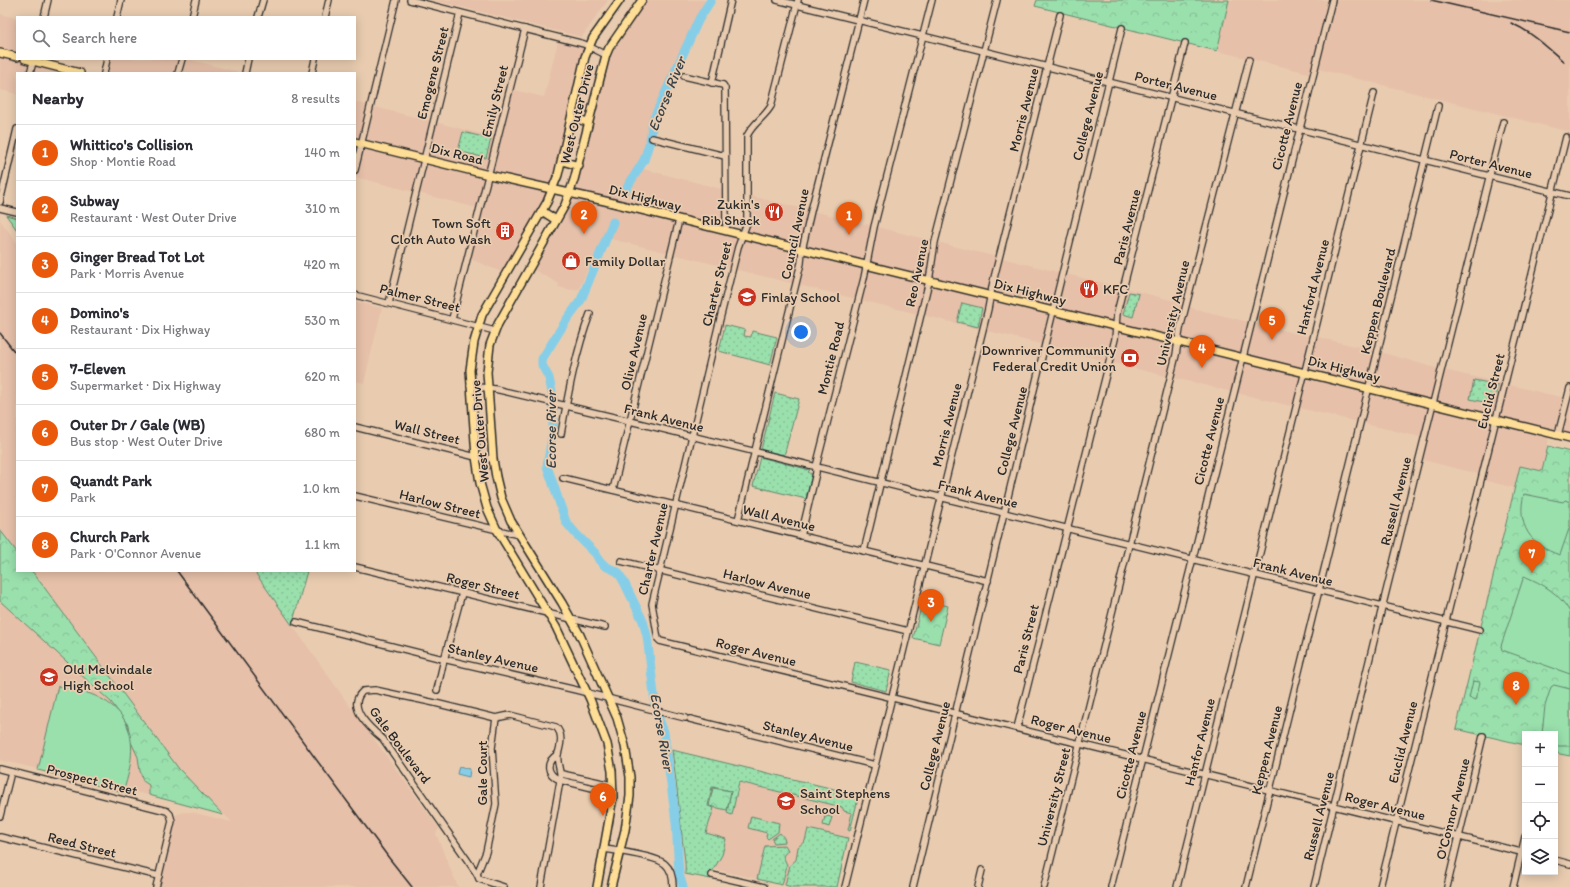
<!DOCTYPE html>
<meta charset="utf-8">
<style>
:root{--surface:#fff;--page:#f7f7f7;--text:#2b2b33;--muted:#7c7c81;--line:#e1e1e2;--accent:#ea580c}
body{margin:0;font-family:Itim,sans-serif;background:var(--page);color:var(--text)}
.controls{position:absolute;right:12px;bottom:12px;display:grid;overflow:hidden;border-radius:0px;box-shadow:0 2px 10px #0003}
.controls button{width:36px;height:36px;display:grid;place-items:center;padding:0;border:0;border-bottom:1px solid var(--line);background:var(--surface);color:var(--text);font:20px sans-serif}
.you{position:absolute;left:801px;top:332px;width:14px;height:14px;margin:-10px;border:3px solid #fff;border-radius:50%;background:#1a73e8;box-shadow:0 0 0 6px #1a73e833}
.badge{display:grid;place-items:center;width:26px;height:26px;border-radius:50%;background:var(--accent);color:#fff;font-size:13px;font-weight:700}
.pin{position:absolute;translate:-50% -33px;filter:drop-shadow(0 1px 2px #0008)}
.pin::after{content:'';position:absolute;top:21px;width:14px;height:12px;background:inherit;clip-path:polygon(0 0,100% 0,50% 100%)}
.list{margin:0;padding:0;list-style:none}
h2{display:flex;justify-content:space-between;align-items:center;height:52px;margin:0;padding:0 16px;font-size:17px}
h2 small{font-size:13px;font-weight:400;color:var(--muted)}
.list li{display:grid;grid-template-columns:26px 1fr auto;gap:12px;align-items:center;box-sizing:border-box;height:56px;padding:0 16px;border-top:1px solid var(--line)}
.list b{display:block;font-size:15px;white-space:nowrap}
.list p{margin:0;font-size:13px;white-space:nowrap;color:var(--muted)}
.list em{font-size:13px;font-style:normal;color:var(--muted)}
.icon{flex:none;width:22px;height:22px;fill:none;stroke:currentColor;stroke-width:2;stroke-linecap:round;stroke-linejoin:round}
.map{position:relative;flex:none;width:1570px;height:887px;overflow:hidden}
.search{position:absolute;background:var(--surface);box-shadow:0 2px 10px #0003;left:16px;top:16px;width:340px;height:44px;display:flex;align-items:center;gap:10px;box-sizing:border-box;padding:0 14px;border-radius:0px;color:var(--muted);font-size:15px}
.panel{position:absolute;background:var(--surface);box-shadow:0 2px 10px #0003;left:16px;top:72px;width:340px;height:500px;border-radius:0px}
.map>svg:first-child{display:block}
.built{fill:#e6c0a9}
.grass{fill:url(#grass-dots);stroke:#62866c}
.forest{fill:url(#forest-crowns);stroke:#62866c}
.garden{fill:#9ae0ad;stroke:#62866c}
.water{fill:#86cee7;stroke:#628d9c}
.lines{fill:none;stroke-linecap:round;stroke-linejoin:round}
.river{stroke:#86cee7;stroke-width:9}
.minor-casing{stroke:#2b2b2b;stroke-width:8}
.major-casing{stroke:#2b2b2b;stroke-width:10}
.minor{stroke:#e9ccb0;stroke-width:5.5}
.major{stroke:#fedd96;stroke-width:7}
.rail{stroke:#2b2b2b;stroke-width:1.5}
.labels{text-anchor:middle;dominant-baseline:central;stroke-width:3.5;stroke-linejoin:round;paint-order:stroke}
.street-label{font-size:14px;fill:#2b2b2b;stroke:#e9ccb0}
.poi-label{font-size:14px;fill:#2b2b2b;stroke:#e9ccb0;text-anchor:start}
.water-label{font-size:15px;font-style:italic;fill:#394347;stroke:#e9ccb0}
</style>
<div class="map">
<svg width="1570" height="887" viewBox="0 0 1570 887">
<defs>
<pattern id="grass-dots" width="8" height="8" patternUnits="userSpaceOnUse"><rect width="8" height="8" fill="#9ae0ad"/><path d="M2 2h.1M6 6h.1" fill="none" stroke="#85c095" stroke-width="1.8" stroke-linecap="round"/></pattern>
<pattern id="forest-crowns" width="20" height="18" patternUnits="userSpaceOnUse"><rect width="20" height="18" fill="#9ae0ad"/><path d="M2 6a3 3 0 1 1 6 0M12 15a3 3 0 1 1 6 0" fill="none" stroke="#85c095"/></pattern>
</defs>
<rect width="100%" height="100%" fill="#e9ccb0"/>
<filter id="ink" filterUnits="userSpaceOnUse"><feTurbulence type="fractalNoise" baseFrequency=".025" numOctaves="2"/><feDisplacementMap in="SourceGraphic" scale="8" xChannelSelector="R" yChannelSelector="G"/><feConvolveMatrix kernelMatrix="1 2 1 2 8 2 1 2 1" color-interpolation-filters="sRGB"/></filter>
<g filter="url(#ink)">
<g class="built">
<path d="M433,0H608L582,37Z"/>
<path d="M642,0H705L699,19L653,120L650,141L644,160L639,168L726,190V231L742,235L747,223V195L817,212L1062,273L1124,288L1187,304L1192,308L1306,336L1318,337L1384,353L1436,368L1570,399V438L1550,433L1542,471L1520,466L1515,488L1482,480V475L1419,459L1424,438L1112,363L1040,344L615,240L602,238L579,289L572,290L558,287L559,284L529,267L565,205L603,63Z"/>
<path d="M1229,0H1570V132L1314,68L1312,74L1217,51Z"/>
<path d="M0,14L17,18V59H34L80,73H17V94L0,90Z"/>
<path d="M559,37L589,46L558,175L506,274L468,258L481,209L355,177V102L498,138L510,89L544,97Z"/>
<path d="M107,59H187L242,73H104Z"/>
<path d="M0,220L17,243V552L0,530Z"/>
<path d="M355,302L382,308L364,383L355,381Z"/>
<path d="M32,571H254L347,702L439,828L436,834L458,887H156L171,817L183,812H191L232,822L200,793L179,769Z"/>
<path d="M0,585L44,595L181,803L0,760Z"/>
<path d="M672,750L859,795L837,887H791L714,869L686,861L682,839L677,785Z"/>
</g>
<g class="grass">
<path d="M463,132L491,139L486,158L458,151Z"/>
<path d="M1129,292L1139,294L1133,317L1123,314Z"/>
<path d="M962,303L982,308L978,327L957,322Z"/>
<path d="M725,325L745,330L744,336L751,337L752,331L777,337L770,365L719,351Z"/>
<path d="M1474,380L1498,385L1493,404L1470,399Z"/>
<path d="M775,393L799,399L784,456L761,450Z"/>
<path d="M760,457L810,470L808,472L812,474L806,499L753,486Z"/>
<path d="M254,571H307L292,625Z"/>
<path d="M855,662L891,670L886,691L851,682Z"/>
<path d="M672,750L859,795L850,831L848,830L852,813L844,811L842,807L739,782L732,815L727,813L731,791L712,787L708,806L714,808L706,833L726,839L722,855L712,872L711,879L685,874C686,861 683,849 682,836C679,807 676,779 672,750Z"/>
<path d="M751,816L779,823L778,832L768,839L766,837L767,833L748,828Z"/>
<path d="M825,816L832,817L829,827L823,825Z"/>
<path d="M808,829L848,838L837,887H791L785,885L790,865L796,860L798,847L805,841Z"/>
<path d="M780,833L784,838L785,842L774,843L772,839Z"/>
<path d="M785,845L788,850L783,856L787,865L782,885L757,879L765,846Z"/>
</g>
<g class="forest">
<path d="M1037,0H1229L1217,51L1035,6Z"/>
<path d="M6,215L17,218V230Z"/>
<path d="M1548,446L1570,452V756L1555,753V734H1525V745L1456,729L1520,466L1542,471Z"/>
<path d="M0,530L17,552V571H32L179,769L223,815L149,795V785L143,781L140,771L138,757L130,740L128,725L111,702L0,601Z"/>
<path d="M923,600L948,606L939,644L913,638Z"/>
<path d="M713,788L731,791L727,810L709,806Z"/>
</g>
<g class="garden">
<path d="M1524,494L1563,502L1565,500L1570,502V526L1560,555C1531,546 1516,525 1524,494Z"/>
<path d="M1524,576C1543,584 1559,593 1570,612V674L1502,650L1501,646Z"/>
<path d="M1473,681L1480,682L1476,700L1469,698Z"/>
<path d="M1554,685L1570,689V746H1555V734H1542L1545,706L1551,687Z"/>
<path d="M58,686C125,696 145,729 123,792L38,770Z"/>
</g>
<path class="water" d="M459,766L470,769L469,777L457,774Z"/>
<g class="lines">
<g class="river">
<path d="M626,189L644,160L650,141L653,120L699,19L711,0"/>
<path d="M613,222L581,300L567,319L542,359V365L549,378L553,397V431L547,466L566,522L576,534L596,554L599,560L605,566L618,572L624,582L643,621L647,636L656,711L664,732L676,822L679,874L683,887"/>
</g>
<g class="minor-casing">
<g id="minor">
<path d="M410,0L584,44L606,55"/>
<path d="M777,0L1570,196"/>
<path d="M798,0L771,106C765,117 753,123 747,136V223L738,247L719,323L652,604L658,639L660,641L1525,853"/>
<path d="M44,17L48,0"/>
<path d="M117,17L121,0"/>
<path d="M192,17L196,0"/>
<path d="M258,17L263,0"/>
<path d="M325,17L329,0"/>
<path d="M30,73L34,59"/>
<path d="M104,73L107,59"/>
<path d="M178,73L182,59"/>
<path d="M245,73L248,59"/>
<path d="M312,73L315,59"/>
<path d="M684,76L723,85L725,88L726,231"/>
<path d="M712,83L731,0"/>
<path d="M652,138L725,156"/>
<path d="M355,170L396,0"/>
<path d="M0,202L17,129"/>
<path d="M0,208L17,212"/>
<path d="M355,295L495,331"/>
<path d="M389,303L460,13"/>
<path d="M452,319L525,29"/>
<path d="M470,386L495,389L630,421L1480,630"/>
<path d="M355,427L476,457L493,459"/>
<path d="M561,434C568,394 576,351 590,314"/>
<path d="M1558,435L1570,388"/>
<path d="M563,478L988,581"/>
<path d="M613,490L679,220"/>
<path d="M355,496L519,535"/>
<path d="M738,520L801,263L802,250L811,211L864,0"/>
<path d="M801,536L816,473V467L864,278L874,227L932,0"/>
<path d="M864,551L929,281L935,242L997,0"/>
<path d="M621,561L908,631"/>
<path d="M355,567L605,627"/>
<path d="M296,622L439,658L576,690L685,718"/>
<path d="M437,690L443,664L462,593"/>
<path d="M690,719L875,765"/>
<path d="M1017,728L1115,339L1117,313L1185,43"/>
<path d="M0,769L167,811L170,814L172,821L156,887"/>
<path d="M562,774L612,785"/>
<path d="M0,816L11,772"/>
<path d="M0,837L159,876"/>
<path d="M605,849C617,851 657,856 665,864C671,869 673,879 673,887"/>
<path d="M1555,860L1570,864"/>
<path d="M477,874L486,852L496,804L492,748L496,718"/>
<path d="M712,875L764,887"/>
<path d="M504,887L479,879L477,874L383,739C371,729 345,707 363,691L375,690L435,703L496,718L510,715L556,727C563,734 561,744 558,754"/>
<path d="M541,887L560,781V780C562,771 556,764 558,754C545,762 546,774 560,780L613,793"/>
<path d="M845,887L988,309L993,282L1060,15"/>
<path d="M913,887L1122,28"/>
<path d="M978,887L982,870"/>
<path d="M1044,887L1176,355L1180,329L1249,60"/>
<path d="M1111,887L1332,0"/>
<path d="M1177,887L1374,93"/>
<path d="M1246,887L1438,106"/>
<path d="M1314,887L1381,612L1503,122"/>
<path d="M1380,887L1566,137"/>
<path d="M1447,887L1483,736"/>
<path d="M1513,887L1525,837"/>
</g>
</g>
<g class="major-casing">
<g id="major">
<path d="M0,53L17,57"/>
<path d="M25,59L80,73"/>
<path d="M572,118L588,122"/>
<path d="M355,142L489,175L605,201L1570,438"/>
<path d="M562,161L579,166"/>
<path d="M542,211L556,220"/>
<path d="M597,887L613,797L612,771L607,744L590,699L556,627L497,530L487,508L480,483L476,457L470,370L474,342L482,315L547,202L558,175L585,57L593,38L620,0"/>
<path d="M611,887L625,830L630,796V777L625,746L617,718L580,635L562,603L511,521L501,498L496,477L493,459L487,372L490,345L498,324L565,205L574,180L606,55L609,48L642,0"/>
</g>
</g>
<use href="#minor" class="minor"/>
<use href="#major" class="major"/>
<g class="rail">
<path d="M1431,0L1570,32"/>
<path d="M1511,23C1532,32 1547,47 1564,62"/>
<path d="M0,333L17,355"/>
<path d="M177,571L389,858L412,887"/>
</g>
</g>
</g>
<defs>
<g id="restaurant-disc" transform="scale(1)"><circle r="9.5" fill="#c8321e" stroke="#e9ccb0"/><path d="M-5-6h1v4h1v-4h1v4h1v-4h1v5L-1.5 .5V6h-2V.5L-5-1ZM5-6V6H3V1.5H1.5Q1.5-4 5-6Z" fill="#fff"/></g>
<g id="building-disc" transform="scale(1)"><circle r="9.5" fill="#c8321e" stroke="#e9ccb0"/><path d="M-4-6H4V6H1V3H-1V6H-4ZM-2.5-4.3h1.7v1.8h-1.7ZM.8-4.3h1.7v1.8H.8ZM-2.5-1h1.7V.8h-1.7ZM.8-1h1.7V.8H.8Z" fill="#fff"/></g>
<g id="shop-disc" transform="scale(1)"><circle r="9.5" fill="#c8321e" stroke="#e9ccb0"/><path d="M-5-2.5h2.3a2.7 3.5 0 0 1 5.4 0H5L5.5 6h-11ZM-1.5-2.5h3a1.5 2.3 0 0 0-3 0Z" fill="#fff"/></g>
<g id="school-disc" transform="scale(1)"><circle r="9.5" fill="#c8321e" stroke="#e9ccb0"/><path d="M0-5L7-2L0 1L-7-2ZM-4 1L0 2.5L4 1V4Q0 6-4 4Z" fill="#fff"/></g>
<g id="bank-disc" transform="scale(1)"><circle r="9.5" fill="#c8321e" stroke="#e9ccb0"/><path d="M-6-4H6V4H-6ZM0-2.3a2.3 2.3 0 1 0 0 4.6a2.3 2.3 0 1 0 0-4.6Z" fill="#fff"/></g>
</defs>
<g fill-rule="evenodd">
<use href="#restaurant-disc" x="774" y="212"/>
<use href="#building-disc" x="505" y="231"/>
<use href="#shop-disc" x="571" y="261"/>
<use href="#restaurant-disc" x="1089" y="289"/>
<use href="#school-disc" x="747" y="297"/>
<use href="#bank-disc" x="1130" y="358"/>
<use href="#school-disc" x="49" y="677"/>
<use href="#school-disc" x="786" y="801"/>
</g>
<g class="labels">
<g class="street-label">
<text transform="translate(433 73) rotate(-76)">Emogene Street</text>
<text transform="translate(1176 86) rotate(14)">Porter Avenue</text>
<text transform="translate(495 101) rotate(-76)">Emily Street</text>
<text transform="translate(1024 110) rotate(-76)">Morris Avenue</text>
<text transform="translate(577 114) rotate(-76)">West Outer Drive</text>
<text transform="translate(1088 116) rotate(-76)">College Avenue</text>
<text transform="translate(1287 126) rotate(-76)">Cicotte Avenue</text>
<text transform="translate(457 154) rotate(14)">Dix Road</text>
<text transform="translate(1491 164) rotate(14)">Porter Avenue</text>
<text transform="translate(645 198) rotate(14)">Dix Highway</text>
<text transform="translate(1127 227) rotate(-76)">Paris Avenue</text>
<text transform="translate(795 234) rotate(-78)">Council Avenue</text>
<text transform="translate(917 273) rotate(-78)">Reo Avenue</text>
<text transform="translate(717 284) rotate(-76)">Charter Street</text>
<text transform="translate(1313 287) rotate(-76)">Hanford Avenue</text>
<text transform="translate(1030 292) rotate(14)">Dix Highway</text>
<text transform="translate(420 298) rotate(14)">Palmer Street</text>
<text transform="translate(1378 301) rotate(-76)">Keppen Boulevard</text>
<text transform="translate(1173 313) rotate(-77)">University Avenue</text>
<text transform="translate(634 352) rotate(-77)">Olive Avenue</text>
<text transform="translate(831 358) rotate(-76)">Montie Road</text>
<text transform="translate(1344 369) rotate(14)">Dix Highway</text>
<text transform="translate(1491 391) rotate(-76)">Euclid Street</text>
<text transform="translate(664 418) rotate(14)">Frank Avenue</text>
<text transform="translate(947 425) rotate(-76)">Morris Avenue</text>
<text transform="translate(480 431) rotate(-95)">West Outer Drive</text>
<text transform="translate(1012 431) rotate(-76)">College Avenue</text>
<text transform="translate(427 432) rotate(14)">Wall Street</text>
<text transform="translate(1209 441) rotate(-76)">Cicotte Avenue</text>
<text transform="translate(978 494) rotate(14)">Frank Avenue</text>
<text transform="translate(1396 501) rotate(-76)">Russell Avenue</text>
<text transform="translate(440 504) rotate(14)">Harlow Street</text>
<text transform="translate(779 518) rotate(14)">Wall Avenue</text>
<text transform="translate(653 549) rotate(-77)">Charter Avenue</text>
<text transform="translate(1293 572) rotate(14)">Frank Avenue</text>
<text transform="translate(767 584) rotate(14)">Harlow Avenue</text>
<text transform="translate(483 586) rotate(14)">Roger Street</text>
<text transform="translate(1026 639) rotate(-76)">Paris Street</text>
<text transform="translate(756 652) rotate(14)">Roger Avenue</text>
<text transform="translate(493 658) rotate(13)">Stanley Avenue</text>
<text transform="translate(1071 729) rotate(14)">Roger Avenue</text>
<text transform="translate(808 736) rotate(14)">Stanley Avenue</text>
<text transform="translate(1200 742) rotate(-76)">Hanfor Avenue</text>
<text transform="translate(1403 742) rotate(-76)">Euclid Avenue</text>
<text transform="translate(400 745) rotate(53)">Gale Boulevard</text>
<text transform="translate(935 746) rotate(-76)">College Avenue</text>
<text transform="translate(1267 750) rotate(-76)">Keppen Avenue</text>
<text transform="translate(1131 755) rotate(-76)">Cicotte Avenue</text>
<text transform="translate(482 773) rotate(-90)">Gale Court</text>
<text transform="translate(92 780) rotate(14)">Prospect Street</text>
<text transform="translate(1054 797) rotate(-76)">University Street</text>
<text transform="translate(1385 806) rotate(14)">Roger Avenue</text>
<text transform="translate(1453 809) rotate(-76)">O'Connor Avenue</text>
<text transform="translate(1319 816) rotate(-76)">Russell Avenue</text>
<text transform="translate(82 845) rotate(14)">Reed Street</text>
</g>
<g class="poi-label">
<text x="760" y="204" text-anchor="end">Zukin's<tspan x="760" dy="16">Rib Shack</tspan></text>
<text x="491" y="223" text-anchor="end">Town Soft<tspan x="491" dy="16">Cloth Auto Wash</tspan></text>
<text x="585" y="261">Family Dollar</text>
<text x="1103" y="289">KFC</text>
<text x="761" y="297">Finlay School</text>
<text x="1116" y="350" text-anchor="end">Downriver Community<tspan x="1116" dy="16">Federal Credit Union</tspan></text>
<text x="63" y="669">Old Melvindale<tspan x="63" dy="16">High School</tspan></text>
<text x="800" y="793">Saint Stephens<tspan x="800" dy="16">School</tspan></text>
</g>
<g class="water-label">
<text transform="translate(667 94) rotate(-68)">Ecorse River</text>
<text transform="translate(551 430) rotate(-90)">Ecorse River</text>
<text transform="translate(662 732) rotate(80)">Ecorse River</text>
</g>
</g>
</svg>
<div class="controls">
<button>+</button>
<button>−</button>
<button><svg class="icon" aria-label="locate" viewBox="0 0 24 24"><circle cx="12" cy="12" r="6"/><path d="M12 2v4M12 18v4M2 12h4M18 12h4"/></svg></button>
<button><svg class="icon" aria-label="layers" viewBox="0 0 24 24"><path d="M12 4l9 5-9 5-9-5zM3 14l9 5 9-5"/></svg></button>
</div>
<div class="you"></div>
<div class="pin badge" style="left:849px;top:235px">1</div>
<div class="pin badge" style="left:584px;top:234px">2</div>
<div class="pin badge" style="left:931px;top:622px">3</div>
<div class="pin badge" style="left:1202px;top:368px">4</div>
<div class="pin badge" style="left:1272px;top:340px">5</div>
<div class="pin badge" style="left:603px;top:816px">6</div>
<div class="pin badge" style="left:1532px;top:573px">7</div>
<div class="pin badge" style="left:1516px;top:705px">8</div>
<div class="search"><svg class="icon" aria-label="search" viewBox="0 0 24 24"><circle cx="10" cy="10" r="6"/><path d="M15 15l6 6"/></svg>Search here</div>
<section class="panel">
<h2>Nearby<small>8 results</small></h2>
<ul class="list">
<li><span class="badge">1</span><div><b>Whittico's Collision</b><p>Shop · Montie Road</p></div><em>140 m</em></li>
<li><span class="badge">2</span><div><b>Subway</b><p>Restaurant · West Outer Drive</p></div><em>310 m</em></li>
<li><span class="badge">3</span><div><b>Ginger Bread Tot Lot</b><p>Park · Morris Avenue</p></div><em>420 m</em></li>
<li><span class="badge">4</span><div><b>Domino's</b><p>Restaurant · Dix Highway</p></div><em>530 m</em></li>
<li><span class="badge">5</span><div><b>7-Eleven</b><p>Supermarket · Dix Highway</p></div><em>620 m</em></li>
<li><span class="badge">6</span><div><b>Outer Dr / Gale (WB)</b><p>Bus stop · West Outer Drive</p></div><em>680 m</em></li>
<li><span class="badge">7</span><div><b>Quandt Park</b><p>Park</p></div><em>1.0 km</em></li>
<li><span class="badge">8</span><div><b>Church Park</b><p>Park · O'Connor Avenue</p></div><em>1.1 km</em></li>
</ul>
</section>
</div>
